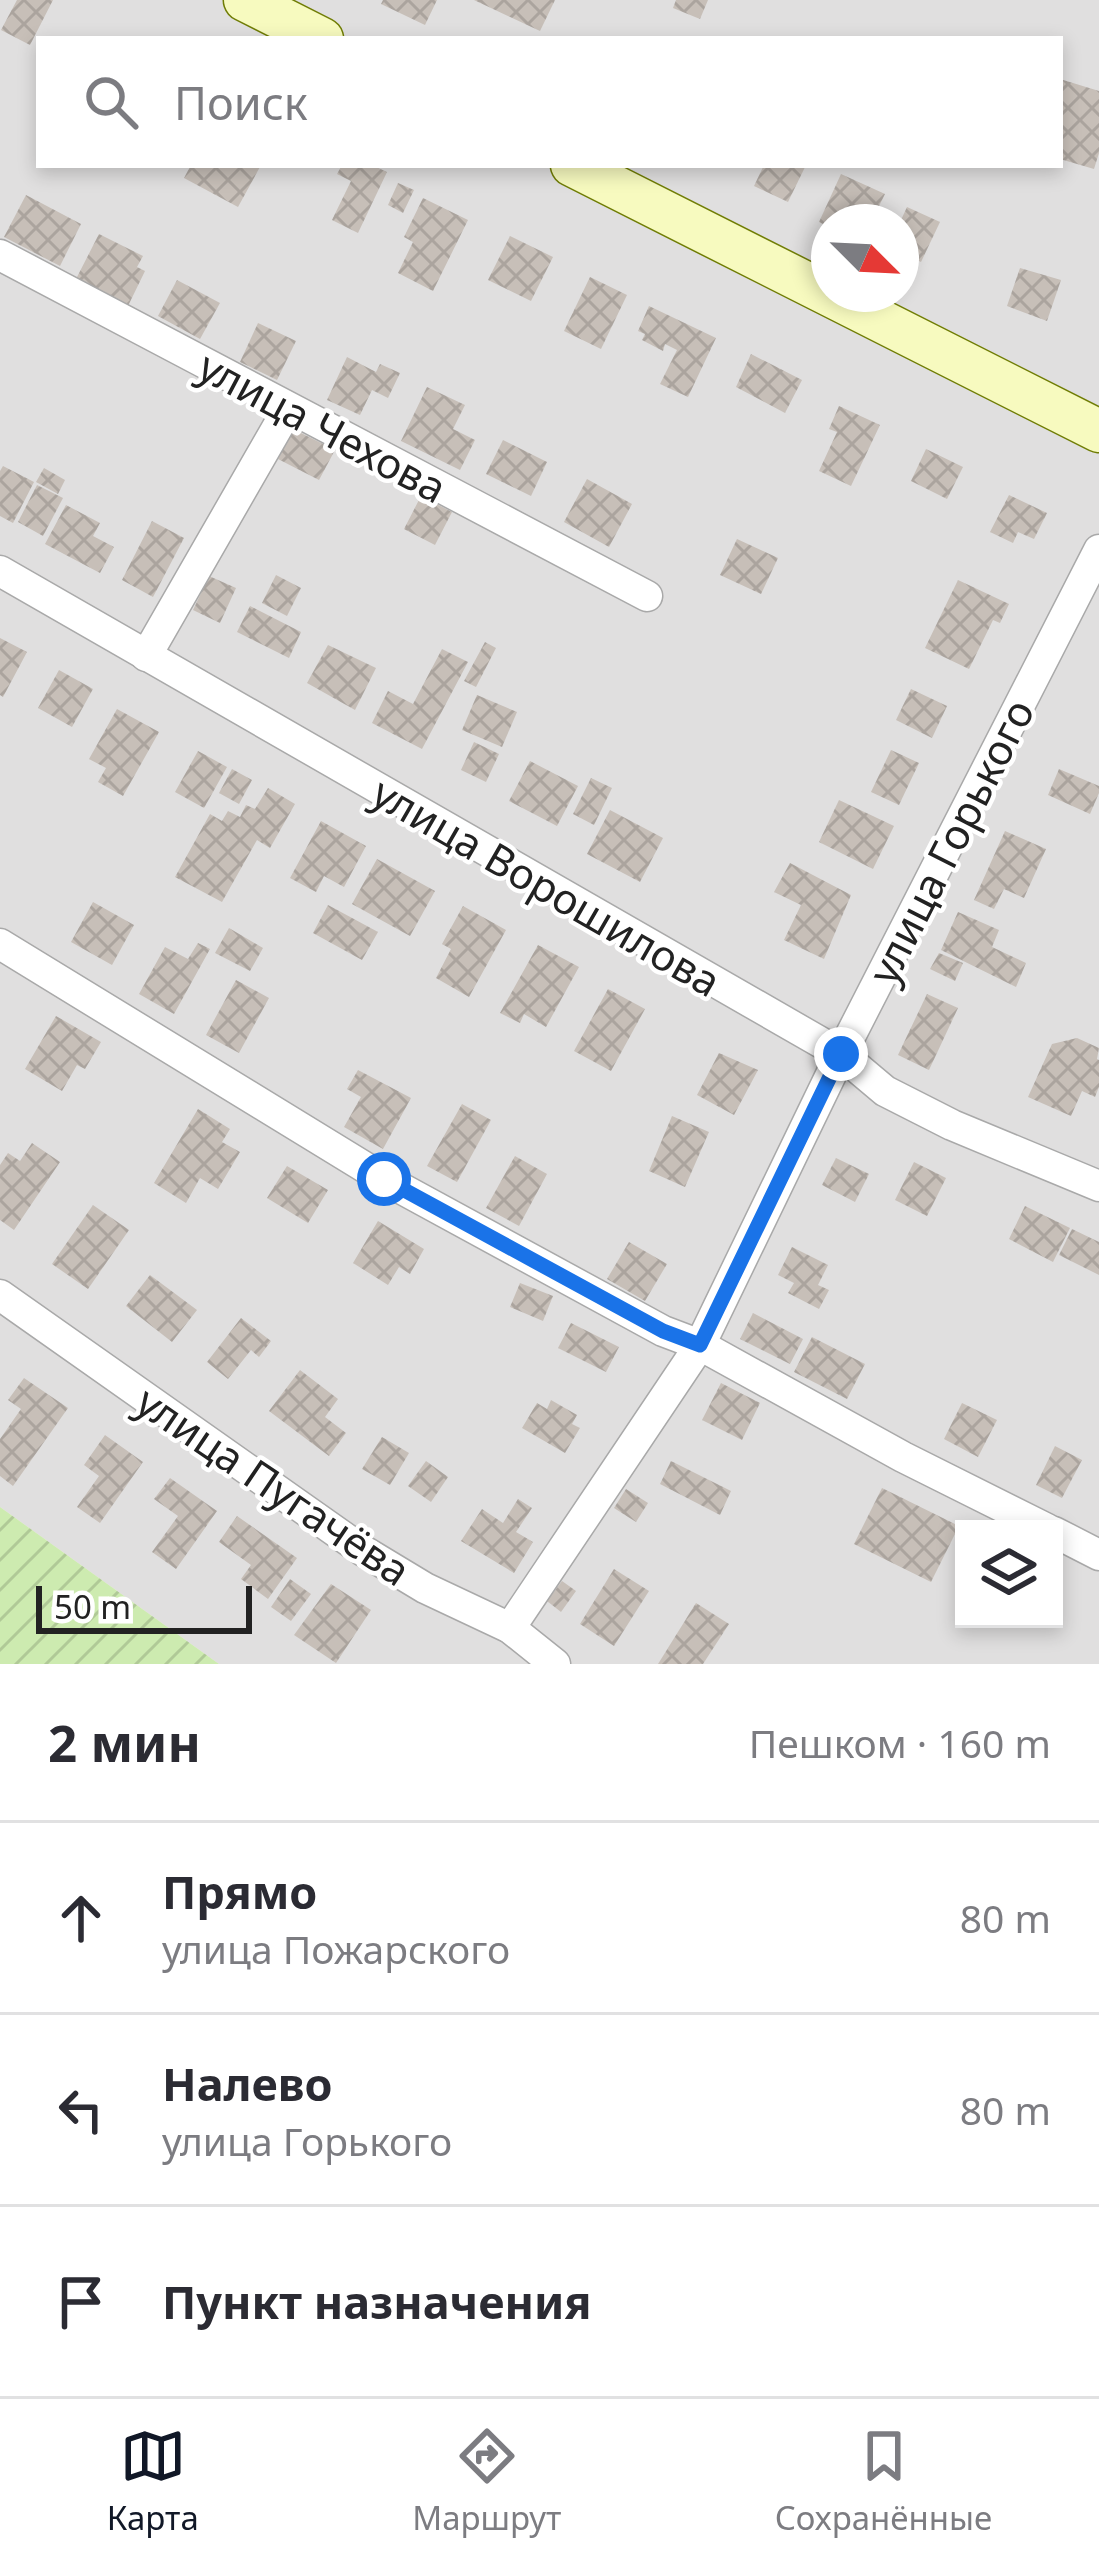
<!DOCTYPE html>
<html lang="ru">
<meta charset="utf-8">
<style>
:root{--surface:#fff;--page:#f2f2f3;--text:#2b2b33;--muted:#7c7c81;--line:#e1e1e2;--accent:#111827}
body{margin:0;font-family:"Noto Sans",sans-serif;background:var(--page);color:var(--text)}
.controls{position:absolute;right:36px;bottom:36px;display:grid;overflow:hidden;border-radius:0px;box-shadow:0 6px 18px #0003}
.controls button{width:108px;height:108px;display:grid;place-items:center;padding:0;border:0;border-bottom:3px solid var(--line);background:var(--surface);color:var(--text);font:60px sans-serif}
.compass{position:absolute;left:811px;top:204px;width:108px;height:108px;border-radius:50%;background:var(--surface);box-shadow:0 6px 18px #0003;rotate:114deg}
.scale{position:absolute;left:36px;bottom:30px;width:216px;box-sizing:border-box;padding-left:12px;border:6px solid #222;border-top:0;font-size:33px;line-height:42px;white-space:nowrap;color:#222;-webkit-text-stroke:9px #fff;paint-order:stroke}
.stop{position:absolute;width:36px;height:36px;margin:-27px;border:9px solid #1a73e8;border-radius:50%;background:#fff}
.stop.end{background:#1a73e8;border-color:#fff;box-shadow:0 3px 12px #0008}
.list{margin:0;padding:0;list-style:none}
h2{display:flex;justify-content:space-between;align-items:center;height:156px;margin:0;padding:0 48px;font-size:51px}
h2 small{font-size:39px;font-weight:400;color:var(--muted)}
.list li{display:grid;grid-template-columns:78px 1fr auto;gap:36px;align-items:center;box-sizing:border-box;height:192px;padding:0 48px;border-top:3px solid var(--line)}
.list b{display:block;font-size:45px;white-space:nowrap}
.list p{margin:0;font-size:39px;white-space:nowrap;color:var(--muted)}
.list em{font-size:39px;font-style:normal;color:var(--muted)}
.icon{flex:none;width:66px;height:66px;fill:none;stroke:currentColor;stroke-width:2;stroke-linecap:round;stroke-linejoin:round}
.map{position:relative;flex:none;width:1099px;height:1664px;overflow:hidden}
.search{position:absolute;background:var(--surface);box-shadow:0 6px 18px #0003;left:36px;right:36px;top:36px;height:132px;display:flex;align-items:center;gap:30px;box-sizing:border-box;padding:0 42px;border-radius:0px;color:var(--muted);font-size:45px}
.sheet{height:732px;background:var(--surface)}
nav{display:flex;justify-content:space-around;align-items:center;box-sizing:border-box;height:168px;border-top:3px solid var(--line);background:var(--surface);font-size:33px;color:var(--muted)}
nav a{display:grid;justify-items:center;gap:6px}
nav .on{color:var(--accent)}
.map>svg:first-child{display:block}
.residential{fill:#e0dfdf;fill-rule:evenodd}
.garden{fill:url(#garden-furrows)}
.building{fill:url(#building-cross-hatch)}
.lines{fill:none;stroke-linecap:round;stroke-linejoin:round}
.street-casing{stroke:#a9a9a9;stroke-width:33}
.secondary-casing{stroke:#707d05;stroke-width:45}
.street{stroke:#fff;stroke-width:30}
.secondary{stroke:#f7fabf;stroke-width:42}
.route{stroke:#1a73e8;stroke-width:15}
.labels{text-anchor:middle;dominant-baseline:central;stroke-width:9;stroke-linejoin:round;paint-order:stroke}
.street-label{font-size:42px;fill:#222;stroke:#fff}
</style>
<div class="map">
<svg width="1099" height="1664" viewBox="0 0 1099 1664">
<defs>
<pattern id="garden-furrows" width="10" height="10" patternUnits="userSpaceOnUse" patternTransform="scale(3)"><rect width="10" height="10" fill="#cdebb0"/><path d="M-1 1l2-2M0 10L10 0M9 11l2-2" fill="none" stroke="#b0c997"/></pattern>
<pattern id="building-cross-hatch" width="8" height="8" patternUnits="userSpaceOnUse" patternTransform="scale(3)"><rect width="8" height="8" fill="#c7bfb8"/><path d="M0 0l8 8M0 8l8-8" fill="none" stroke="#aba49e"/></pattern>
</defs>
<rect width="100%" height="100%" fill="#f2efe9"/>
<path class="residential" d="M0,0H1099V1664H219L0,1507ZM39,39H1060V165H39ZM829,222H901V294H829ZM964,1529H1054V1619H964Z"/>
<path class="garden" d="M0,1507L219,1664H0Z"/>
<g class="building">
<path d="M17,0H53L30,45L1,30Z"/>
<path d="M383,0H437L425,25L381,4Z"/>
<path d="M474,0H555L540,31Z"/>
<path d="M676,0H708L700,19L673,8Z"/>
<path d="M1060,79L1099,91V153L1094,169L1060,159Z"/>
<path d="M191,165H261L238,207L184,178Z"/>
<path d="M342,165H372L387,172L358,233L332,220L351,181L337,174Z"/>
<path d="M764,165H806L788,202L754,186Z"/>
<path d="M841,174L885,194L871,222H829V227L819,222Z"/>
<path d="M398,183L414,190L403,213L388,205Z"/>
<path d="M26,195L81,224L60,266L4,237Z"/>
<path d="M423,198L468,220L433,291L398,273L413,242L404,237Z"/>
<path d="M907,207L940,222L921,262L901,252V220Z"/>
<path d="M99,234L143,256L137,267L145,271L128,306L76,279Z"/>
<path d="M510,236L553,257L531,301L488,280Z"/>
<path d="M1020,268L1061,280L1047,321L1007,306Z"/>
<path d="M590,277L627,295L601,349L564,331Z"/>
<path d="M177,280L220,303L200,339L158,316Z"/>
<path d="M649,306L716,338L688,397L660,384L677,350L665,344L663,351L642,340L645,334L638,331Z"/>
<path d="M258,323L296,341L277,380L240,362Z"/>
<path d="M751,354L802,380L785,413L736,387Z"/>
<path d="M347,357L376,372L380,364L400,373L388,398L372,390L360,415L327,400Z"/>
<path d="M427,387L465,405L453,429L475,440L460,470L401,441Z"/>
<path d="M839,406L880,425L851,486L819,471L837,432L829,429Z"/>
<path d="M293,429L335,450L319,480L278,459Z"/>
<path d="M503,440L547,462L531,496L486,474Z"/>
<path d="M926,449L963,467L947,499L911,481Z"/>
<path d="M3,466L34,482L13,523L0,516V471Z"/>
<path d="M44,468L65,480L58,494L36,482Z"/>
<path d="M587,479L632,504L609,547L564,522Z"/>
<path d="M37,485L63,498L43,536L18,522Z"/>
<path d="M1009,495L1047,513L1034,539L1018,532L1013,543L990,532Z"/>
<path d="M421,496L452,512L435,545L404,529Z"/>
<path d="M66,505L100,523L93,536L114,547L100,573L45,544Z"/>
<path d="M152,521L184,538L153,597L122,580Z"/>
<path d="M737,539L778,558L761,594L720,575Z"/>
<path d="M276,575L301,588L287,616L262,603Z"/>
<path d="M209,576L236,588L220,623L193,610Z"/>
<path d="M958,580L1009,604L1000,623L993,620L969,669L925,648Z"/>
<path d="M250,606L301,632L289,658L237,632Z"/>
<path d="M0,638L27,652L3,697L0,695Z"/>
<path d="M485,642L496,648L476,687L464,681Z"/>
<path d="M328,645L376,668L355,710L307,683Z"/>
<path d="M442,649L468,662L422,749L372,723L388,691L413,704Z"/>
<path d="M59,670L93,689L72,727L38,708Z"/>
<path d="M911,689L947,706L932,738L896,720Z"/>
<path d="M477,695L517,712L502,747L462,730Z"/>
<path d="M117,709L159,732L123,796L98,782L106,768L89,759Z"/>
<path d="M474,742L499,754L486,782L461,770Z"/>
<path d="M891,750L919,763L899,805L871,792Z"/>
<path d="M198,751L227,767L204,808L175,792Z"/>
<path d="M530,761L578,786L557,826L509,801Z"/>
<path d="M232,769L252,780L239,804L219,793Z"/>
<path d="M1059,769L1099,786V793L1090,814L1048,795Z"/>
<path d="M591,778L612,788L594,825L573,814Z"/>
<path d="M268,788L295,804L270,848L257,840L222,902L175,877L210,814L222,821L228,811L240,817L246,805L255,809Z"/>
<path d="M839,800L894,826L873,869L819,842Z"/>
<path d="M610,810L663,838L640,882L587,854Z"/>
<path d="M321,821L366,846L344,887L324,876L316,892L290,878Z"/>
<path d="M1005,831L1046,849L1024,898L1004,889L994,909L974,900Z"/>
<path d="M377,859L435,891L410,936L352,904Z"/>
<path d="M790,863L851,895L824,959L784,940L801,905L774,892Z"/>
<path d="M93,902L134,925L112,965L71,942Z"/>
<path d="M328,905L378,932L362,960L313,933Z"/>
<path d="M463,906L506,930L469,997L436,978L451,949L442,944Z"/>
<path d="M958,912L999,930L992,947L1026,963L1016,987L941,950Z"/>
<path d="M229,928L263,948L250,971L215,953Z"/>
<path d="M198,943L210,949L174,1014L139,994L165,947L188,959Z"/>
<path d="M538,945L579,967L546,1027L524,1014L520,1023L500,1013Z"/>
<path d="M939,953L963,963L955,981L930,969Z"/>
<path d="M236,980L269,998L239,1053L206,1035Z"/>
<path d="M608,989L645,1009L611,1071L574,1051Z"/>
<path d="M927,994L958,1008L929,1070L898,1055Z"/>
<path d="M56,1016L101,1042L85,1069L77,1065L62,1091L25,1069Z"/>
<path d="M1077,1038L1099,1048L1097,1059L1099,1060V1087L1095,1097L1082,1091L1071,1116L1028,1097L1052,1044Z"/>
<path d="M719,1053L758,1070L734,1115L697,1095Z"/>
<path d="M358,1070L411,1098L383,1149L344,1127L361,1097L347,1089Z"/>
<path d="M462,1104L491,1120L457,1182L427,1166Z"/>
<path d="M198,1109L230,1129L222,1142L240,1152L218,1189L200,1178L186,1203L154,1183Z"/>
<path d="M672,1116L709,1132L685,1187L649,1171Z"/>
<path d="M32,1143L60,1162L14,1230L0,1220V1165L8,1153L20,1161Z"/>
<path d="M515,1156L547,1174L519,1226L486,1208Z"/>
<path d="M836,1158L869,1174L855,1202L822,1185Z"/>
<path d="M914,1162L946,1178L927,1216L895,1200Z"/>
<path d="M287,1166L328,1190L308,1223L267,1198Z"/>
<path d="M93,1205L129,1230L88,1289L52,1264Z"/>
<path d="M1025,1206L1070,1228L1053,1262L1009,1239Z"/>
<path d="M378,1221L424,1249L410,1274L399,1267L388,1285L353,1263Z"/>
<path d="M1072,1229L1099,1242V1275L1059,1255Z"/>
<path d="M629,1242L667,1264L645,1301L607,1279Z"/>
<path d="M792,1247L828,1265L818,1285L829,1290L819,1309L788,1293L794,1283L778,1275Z"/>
<path d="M150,1275L197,1310L172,1342L126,1306Z"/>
<path d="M520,1283L553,1296L543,1321L510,1307Z"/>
<path d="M753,1313L803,1339L790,1364L740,1339Z"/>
<path d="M241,1318L271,1341L259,1357L251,1350L228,1379L207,1362Z"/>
<path d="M571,1323L619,1347L606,1372L558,1348Z"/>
<path d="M812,1337L865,1364L847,1399L794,1372Z"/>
<path d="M300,1370L338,1399L325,1417L346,1433L329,1456L269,1411Z"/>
<path d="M24,1378L68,1408L13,1486L0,1476V1439L21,1409L8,1400Z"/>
<path d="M721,1383L760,1403L742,1440L702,1420Z"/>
<path d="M551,1400L577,1415L572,1424L580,1428L565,1453L522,1428L537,1403L547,1409Z"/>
<path d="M962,1403L997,1420L978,1457L944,1439Z"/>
<path d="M105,1435L143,1462L100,1523L77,1507L99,1476L84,1465Z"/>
<path d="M382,1437L409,1453L390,1485L362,1469Z"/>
<path d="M1055,1446L1082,1460L1062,1498L1036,1485Z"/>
<path d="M426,1461L448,1477L431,1502L408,1486Z"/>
<path d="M671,1461L731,1491L720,1515L660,1484Z"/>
<path d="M170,1478L217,1511L176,1569L152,1552L178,1516L154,1499Z"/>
<path d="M882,1488L959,1526L931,1582L854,1544Z"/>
<path d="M626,1489L648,1503L636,1522L614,1508Z"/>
<path d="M518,1499L532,1508L516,1532L533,1542L514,1573L461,1541L482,1509L503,1523Z"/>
<path d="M237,1516L297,1558L268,1599L241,1579L251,1565L219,1542Z"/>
<path d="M614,1569L649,1591L614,1646L580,1624Z"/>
<path d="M290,1579L311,1594L291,1621L271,1607Z"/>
<path d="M562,1581L576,1591L561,1612L547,1601Z"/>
<path d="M331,1584L371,1610L336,1663L294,1635Z"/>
<path d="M696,1603L729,1624L703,1664H658Z"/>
</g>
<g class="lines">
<g class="street-casing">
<g id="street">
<path d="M0,255L647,596"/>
<path d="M0,571L841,1054L885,1091L952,1125L1099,1186"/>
<path d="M146,656L288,409"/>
<path d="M0,944L384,1179L663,1331L700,1345L903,1457L1047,1529"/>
<path d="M0,1295L362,1550L425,1588L510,1628L555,1664"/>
<path d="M1054,1532L1099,1555"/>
<path d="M510,1628L700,1345L841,1054L1099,550"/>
</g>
</g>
<g class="secondary-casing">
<g id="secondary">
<path d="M245,0L322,39"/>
<path d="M572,165L1099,431"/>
</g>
</g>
<use href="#street" class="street"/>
<use href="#secondary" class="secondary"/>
</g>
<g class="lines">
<path class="route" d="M384,1179L663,1331L700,1345L841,1054"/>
</g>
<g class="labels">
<g class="street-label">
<text transform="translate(323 426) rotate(28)">улица Чехова</text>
<text transform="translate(950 841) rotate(-63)">улица Горького</text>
<text transform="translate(547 886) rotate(30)">улица Ворошилова</text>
<text transform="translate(274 1485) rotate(34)">улица Пугачёва</text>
</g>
</g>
</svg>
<div class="controls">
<button><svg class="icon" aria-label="layers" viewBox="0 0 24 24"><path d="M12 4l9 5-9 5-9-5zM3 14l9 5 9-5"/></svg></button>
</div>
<svg class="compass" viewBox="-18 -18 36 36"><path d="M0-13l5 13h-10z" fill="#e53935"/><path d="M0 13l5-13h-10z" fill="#7c7c81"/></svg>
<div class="scale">50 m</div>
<div class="stop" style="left:384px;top:1179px"></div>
<div class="stop end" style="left:841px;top:1054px"></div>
<div class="search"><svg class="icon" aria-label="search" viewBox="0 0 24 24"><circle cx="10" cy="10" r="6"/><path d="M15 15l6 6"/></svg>Поиск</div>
</div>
<section class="sheet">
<h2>2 мин<small>Пешком · 160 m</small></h2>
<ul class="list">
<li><svg class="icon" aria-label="ahead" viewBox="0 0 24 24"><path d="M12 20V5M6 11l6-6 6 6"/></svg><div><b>Прямо</b><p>улица Пожарского</p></div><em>80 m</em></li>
<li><svg class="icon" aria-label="left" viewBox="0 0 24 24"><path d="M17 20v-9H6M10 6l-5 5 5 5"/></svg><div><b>Налево</b><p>улица Горького</p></div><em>80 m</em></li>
<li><svg class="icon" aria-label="arrive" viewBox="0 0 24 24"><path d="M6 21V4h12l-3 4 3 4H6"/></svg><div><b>Пункт назначения</b></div></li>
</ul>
</section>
<nav>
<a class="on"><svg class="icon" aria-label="map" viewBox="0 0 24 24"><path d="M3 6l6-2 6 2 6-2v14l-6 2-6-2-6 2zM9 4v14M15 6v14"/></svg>Карта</a>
<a><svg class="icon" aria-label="directions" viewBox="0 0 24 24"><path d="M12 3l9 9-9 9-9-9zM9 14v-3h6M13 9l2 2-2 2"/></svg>Маршрут</a>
<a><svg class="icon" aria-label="saved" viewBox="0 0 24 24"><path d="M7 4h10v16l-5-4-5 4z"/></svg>Сохранённые</a>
</nav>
